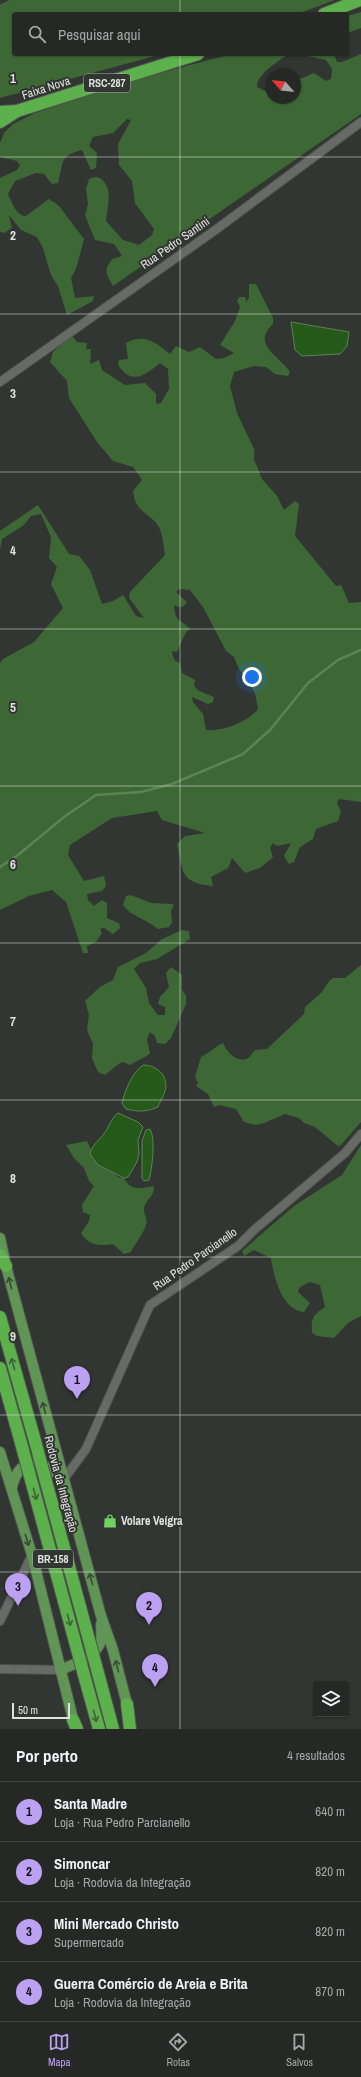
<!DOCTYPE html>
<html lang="pt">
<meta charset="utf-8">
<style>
:root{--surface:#262826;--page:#2e302e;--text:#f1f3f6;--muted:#a4a6a7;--line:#424443;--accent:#bca0f2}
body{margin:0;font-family:"Archivo Narrow",sans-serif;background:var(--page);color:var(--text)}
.controls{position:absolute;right:12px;bottom:12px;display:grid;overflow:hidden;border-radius:4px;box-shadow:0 1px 3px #0004}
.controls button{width:36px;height:36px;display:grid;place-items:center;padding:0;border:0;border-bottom:1px solid var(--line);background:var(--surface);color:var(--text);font:20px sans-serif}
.compass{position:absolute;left:265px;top:68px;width:36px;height:36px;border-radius:50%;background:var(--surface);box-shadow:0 1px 3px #0004;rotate:297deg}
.scale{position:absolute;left:12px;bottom:10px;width:58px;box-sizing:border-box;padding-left:4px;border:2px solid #e0e2df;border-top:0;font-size:11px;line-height:14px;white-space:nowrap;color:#e0e2df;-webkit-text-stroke:3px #323632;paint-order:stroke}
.you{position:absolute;left:252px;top:677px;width:14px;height:14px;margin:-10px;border:3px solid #fff;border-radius:50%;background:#1a73e8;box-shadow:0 0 0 6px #1a73e833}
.badge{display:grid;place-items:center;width:26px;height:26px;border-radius:50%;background:var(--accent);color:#111;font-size:13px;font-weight:700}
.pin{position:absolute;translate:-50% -33px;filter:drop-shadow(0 1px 2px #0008)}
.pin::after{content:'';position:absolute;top:21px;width:14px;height:12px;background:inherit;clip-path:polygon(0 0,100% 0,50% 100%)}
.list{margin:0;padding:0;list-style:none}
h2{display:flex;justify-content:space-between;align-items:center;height:52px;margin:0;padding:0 16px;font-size:17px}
h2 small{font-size:13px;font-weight:400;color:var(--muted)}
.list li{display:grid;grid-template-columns:26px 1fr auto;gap:12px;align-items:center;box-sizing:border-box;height:60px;padding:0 16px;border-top:1px solid var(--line)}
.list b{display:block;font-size:15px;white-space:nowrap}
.list p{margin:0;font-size:13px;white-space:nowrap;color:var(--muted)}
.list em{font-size:13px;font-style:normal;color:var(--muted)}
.icon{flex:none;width:22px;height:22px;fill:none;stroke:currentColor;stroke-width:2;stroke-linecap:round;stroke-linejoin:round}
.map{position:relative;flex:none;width:361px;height:1729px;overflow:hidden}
.search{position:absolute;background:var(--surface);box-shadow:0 1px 3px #0004;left:12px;right:12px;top:12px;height:44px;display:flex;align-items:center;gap:10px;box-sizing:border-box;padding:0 14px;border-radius:4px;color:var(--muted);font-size:15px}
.sheet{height:292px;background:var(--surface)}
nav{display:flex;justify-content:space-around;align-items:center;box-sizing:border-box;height:56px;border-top:1px solid var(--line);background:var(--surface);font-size:11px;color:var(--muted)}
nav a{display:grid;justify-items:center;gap:2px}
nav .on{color:var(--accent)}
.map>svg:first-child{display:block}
.green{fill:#3e6736;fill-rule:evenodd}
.water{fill:#255a1a;stroke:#5d8355}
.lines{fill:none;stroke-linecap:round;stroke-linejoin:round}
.stream{stroke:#5d8355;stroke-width:2.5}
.minor-casing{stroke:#515450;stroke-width:10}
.major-casing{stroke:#515450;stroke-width:12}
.highway-casing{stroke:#515450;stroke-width:14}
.minor{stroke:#676b66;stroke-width:8}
.major{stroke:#619556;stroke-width:10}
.highway{stroke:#5db14c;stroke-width:12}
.highway-bridge-casing{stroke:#515450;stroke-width:14;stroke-linecap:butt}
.highway-bridge{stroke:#5db14c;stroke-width:12}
.oneway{stroke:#3b4939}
.oneway2{stroke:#41613b}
.grid{fill:none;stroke:#e0e2df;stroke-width:1;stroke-opacity:0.55}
.labels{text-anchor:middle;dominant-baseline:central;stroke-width:4;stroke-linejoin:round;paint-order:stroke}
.shield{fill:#323632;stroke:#acaeab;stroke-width:1}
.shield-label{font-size:11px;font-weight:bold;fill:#e0e2df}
.street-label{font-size:12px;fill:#e0e2df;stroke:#323632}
.poi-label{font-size:12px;font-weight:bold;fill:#e0e2df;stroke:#323632;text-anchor:start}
.grid-label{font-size:13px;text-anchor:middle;font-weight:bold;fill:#e0e2df;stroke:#323632;stroke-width:4;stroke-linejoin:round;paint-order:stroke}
</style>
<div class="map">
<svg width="361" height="1729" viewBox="0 0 361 1729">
<rect width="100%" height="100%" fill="#323632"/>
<g class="green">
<path d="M9,0H335L297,14H14V54H162L0,98V5Z"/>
<path d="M361,12V28L347,33V16Z"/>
<path d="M232,54H288C278,62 257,73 257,87L267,92L271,91V98H295V81L314,73L326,81L331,79L332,69L326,60L307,56L309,54H334L337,62H342L361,54V114L113,286C106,273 103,272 112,259L122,256L114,244L95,240L85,215L88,204L86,189L89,179C94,177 97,176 101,179C114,189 107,207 106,221L123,240L139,245L152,235L154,229L135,203L132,181L119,165L118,144L131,120L127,119L113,133L93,137L89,146L97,153L96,168L91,170L82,150C59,156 64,161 58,183L52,184L44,174L36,173L15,181L8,194C12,202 16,216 26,216L49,199L59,206L84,239L76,269L71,278L75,298L94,296L93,301L67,315L58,286L51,275L43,248L37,237L21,230L9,215L12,228L4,233L0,232V178L17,170L20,165L17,161L0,157V143L4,133L13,124L35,113L118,84Z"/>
<path d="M249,284H256L273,318V324C251,344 279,356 290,372L288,376L275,374L266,367L254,366L234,372L230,386L237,413L254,449V459L262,479L277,496L284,510L295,501L299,504L295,536L336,586L341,585L349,603L361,602V802L339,799L337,803L341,811L338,821L316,829L313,839L300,847L294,862L289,864L284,856L291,843L277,846L273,843L270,848L273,857L260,868L245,873L232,858L228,868L211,877L213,886C180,883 183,872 177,844L185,836L205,833L162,820L157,811L112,818L70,845L68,855L84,881L104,876L106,886L102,891L87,894L88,900L94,906L102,900L107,903V918L119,923L120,928L113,934L104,928L100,929L102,933L96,942L87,946L88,953H83L66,902L52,890L29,896L0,910V663L3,659L34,642L63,608L51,584L57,567L49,558L51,537L41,514L31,516L24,525L2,539L0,549V531L38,505L69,554L79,556L90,570L102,604L113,601L123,595L136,616L144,618L129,598L130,592L165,555C163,545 163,531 157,524C146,511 135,511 133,491L142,480L133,467L113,461L97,442L69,398L67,381L50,362L53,352L71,335L77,342L87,343L86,349H91L90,364L99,360L102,370L125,385L145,383L156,394V404L161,403L169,389L168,369L160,363C145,375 132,386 118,365L119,360L128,359L126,343C145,333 155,342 170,354L176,346L189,352L200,347L216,359L224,358L234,353L220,345L235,321L240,307L237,301L239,297H245L246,302L249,298ZM179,589L190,590L203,607L226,651L234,657L238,667L255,693L258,709C248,722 222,732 206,730L203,714L193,702L192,697L208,704L213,702L214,697L197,690L194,685L195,680L182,673L180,663C174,661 173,658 172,651L177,652L186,632L190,629C180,618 175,623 174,605L179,607L184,606L187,602L176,592Z"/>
<path d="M131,895L151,903L172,904L174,905L171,911L172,922L169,927L158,929C148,920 130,916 123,905L126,896Z"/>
<path d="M182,930L189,931L190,939L157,959L140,963L134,969L146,988L149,1003L158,1015H165V1007L158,1004L160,997L169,987L166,973L171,967L182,975V990L186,996V1004L171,1038L165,1044L157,1043L155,1036L150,1032L147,1039L150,1054L130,1065L123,1062C116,1064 112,1070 105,1075L98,1072L92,1058L93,1044L87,1030L89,1015L85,1001L100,987L113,980L118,967L146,953L162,939Z"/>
<path d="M361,965V1122L341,1145L338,1146L315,1127L304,1123L299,1118L285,1114L264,1123L255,1125L244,1122L236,1109L219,1105L214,1107L208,1094L196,1086L198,1083L195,1077L201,1057C210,1053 215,1046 223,1043C226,1051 236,1062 246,1059C249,1059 252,1053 255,1050L267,1049L304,1014L305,1007L321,993L330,980L333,978H345Z"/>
<path d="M87,1141L91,1150L90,1154L118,1177L124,1178C131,1192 142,1188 154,1186C154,1196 149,1197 145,1205C141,1212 149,1218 146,1225C145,1231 134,1245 131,1252L124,1254L113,1244C100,1246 89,1246 81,1233L89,1221L90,1215L83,1212L82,1205L94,1186L89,1181L84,1168L74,1158L66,1145Z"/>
<path d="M361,1145V1316L348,1323L334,1338L317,1336L312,1333C311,1318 313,1315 325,1307L320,1285L310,1282L300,1287L298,1292L310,1303L304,1312C281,1310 274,1276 271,1258L254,1250L244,1256L242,1251L294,1206L342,1175Z"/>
</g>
<g class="water">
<path d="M291,322L349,332L347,346L340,354L302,356L295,350Z"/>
<path d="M143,1065C155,1065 166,1073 166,1086C166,1092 160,1101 158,1107C146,1112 138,1112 126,1109L122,1103C125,1090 132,1073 143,1065Z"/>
<path d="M118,1113L138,1122L143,1127L138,1140L139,1154L137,1162L128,1177L124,1178L98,1165L90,1154C92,1145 98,1141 103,1135C109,1128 110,1119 118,1113Z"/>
<path d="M150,1129C156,1139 152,1169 149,1180L144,1181L142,1178V1141L146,1130Z"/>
</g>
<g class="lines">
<path class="stream" d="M0,867L18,855L64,817L96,795L141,792L172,784L243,754L270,730L308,683L338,660L361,650"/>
<g class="minor-casing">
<g id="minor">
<path d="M0,382L214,231L361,122"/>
<path d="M64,1479L86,1449L150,1305L238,1246L254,1230L345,1153L361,1134"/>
<path d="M0,1621L32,1555"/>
<path d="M0,1669L60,1670"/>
</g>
</g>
<g class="major-casing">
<g id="major">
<path d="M0,1238L6,1266L101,1616L113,1650L129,1712"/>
<path d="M0,1452L32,1555L75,1727"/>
<path d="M12,1487C20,1454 43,1460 63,1479"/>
<path d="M60,1670C74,1664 97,1657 101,1640C102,1635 101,1629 101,1624"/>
</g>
</g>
<g class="highway-casing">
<g id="highway">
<path d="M324,14L360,0"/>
<path d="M0,112L17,111L198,54"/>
<path d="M0,122L17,111"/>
<path d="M0,1255L6,1266"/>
<path d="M0,1317L35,1441"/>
<path d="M0,1368L21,1443"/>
<path d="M98,1673L113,1729"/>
<path d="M84,1675L99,1729"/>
<path d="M127,1704L130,1729"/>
<path d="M73,1720L77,1729"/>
</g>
</g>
<use href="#minor" class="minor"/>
<use href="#major" class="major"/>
<use href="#highway" class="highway"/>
<g class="highway-bridge-casing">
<g id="highway-bridge">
<path d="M35,1441L98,1673"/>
<path d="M21,1443L84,1675"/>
</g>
</g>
<use href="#highway-bridge" class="highway-bridge"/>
</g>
<defs><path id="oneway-shaft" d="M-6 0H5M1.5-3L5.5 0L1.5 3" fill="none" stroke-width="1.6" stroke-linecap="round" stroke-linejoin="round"/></defs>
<g class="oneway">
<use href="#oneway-shaft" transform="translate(10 1283) rotate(-105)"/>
<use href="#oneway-shaft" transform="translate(44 1408) rotate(-105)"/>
<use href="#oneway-shaft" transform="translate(27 1540) rotate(73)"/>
<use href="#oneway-shaft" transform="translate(91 1579) rotate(-105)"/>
<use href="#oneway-shaft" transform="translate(117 1666) rotate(-104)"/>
</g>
<g class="oneway2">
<use href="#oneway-shaft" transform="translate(13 1364) rotate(-106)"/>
<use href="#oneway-shaft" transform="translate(35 1494) rotate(75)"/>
<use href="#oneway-shaft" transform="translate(69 1620) rotate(75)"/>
<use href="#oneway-shaft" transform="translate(95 1716) rotate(75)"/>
</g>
<path class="grid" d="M180,0V14M180,54V1729M0,157H361M0,314H361M0,472H361M0,629H361M0,786H361M0,943H361M0,1100H361M0,1257H361M0,1415H361M0,1572H361"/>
<defs>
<g id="shop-bare" transform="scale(1.08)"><path d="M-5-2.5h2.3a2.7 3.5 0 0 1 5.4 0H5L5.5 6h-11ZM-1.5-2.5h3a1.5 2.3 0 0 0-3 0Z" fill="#72d25e" stroke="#323632" stroke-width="2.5" paint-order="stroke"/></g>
</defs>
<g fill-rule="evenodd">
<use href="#shop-bare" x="110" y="1521"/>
</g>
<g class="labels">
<g class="shield">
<rect x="84" y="74" width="46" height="18" rx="3"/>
<rect x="33" y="1550" width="40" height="18" rx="3"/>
</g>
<g class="shield-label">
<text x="107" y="83">RSC-287</text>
<text x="53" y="1559">BR-158</text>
</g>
<g class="street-label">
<text transform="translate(46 88) rotate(-18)">Faixa Nova</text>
<text transform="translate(175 243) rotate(-35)">Rua Pedro Santini</text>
<text transform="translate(195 1259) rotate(-35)">Rua Pedro Parcianello</text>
<text transform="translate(61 1484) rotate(75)">Rodovia da Integração</text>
</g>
<g class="poi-label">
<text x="121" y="1521">Volare Veígra</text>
</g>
</g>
<g class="grid-label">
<text x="13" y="83">1</text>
<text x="13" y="240">2</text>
<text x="13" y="398">3</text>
<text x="13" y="555">4</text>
<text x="13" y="712">5</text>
<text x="13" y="869">6</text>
<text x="13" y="1026">7</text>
<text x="13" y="1183">8</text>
<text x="13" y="1341">9</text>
</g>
</svg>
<div class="controls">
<button><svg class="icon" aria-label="layers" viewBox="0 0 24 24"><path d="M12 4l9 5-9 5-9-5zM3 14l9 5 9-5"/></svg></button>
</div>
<svg class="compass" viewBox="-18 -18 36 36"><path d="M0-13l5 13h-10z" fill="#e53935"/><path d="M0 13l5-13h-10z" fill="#a4a6a7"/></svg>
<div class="scale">50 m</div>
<div class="you"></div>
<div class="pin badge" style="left:77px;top:1399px">1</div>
<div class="pin badge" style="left:149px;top:1625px">2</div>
<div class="pin badge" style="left:18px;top:1606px">3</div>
<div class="pin badge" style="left:155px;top:1687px">4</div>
<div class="search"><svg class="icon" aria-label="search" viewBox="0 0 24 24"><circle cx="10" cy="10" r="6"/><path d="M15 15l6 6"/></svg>Pesquisar aqui</div>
</div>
<section class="sheet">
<h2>Por perto<small>4 resultados</small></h2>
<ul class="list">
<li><span class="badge">1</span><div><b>Santa Madre</b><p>Loja · Rua Pedro Parcianello</p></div><em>640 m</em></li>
<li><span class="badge">2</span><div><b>Simoncar</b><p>Loja · Rodovia da Integração</p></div><em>820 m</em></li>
<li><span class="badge">3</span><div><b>Mini Mercado Christo</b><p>Supermercado</p></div><em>820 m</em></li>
<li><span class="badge">4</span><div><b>Guerra Comércio de Areia e Brita</b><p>Loja · Rodovia da Integração</p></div><em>870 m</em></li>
</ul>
</section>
<nav>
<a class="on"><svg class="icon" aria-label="map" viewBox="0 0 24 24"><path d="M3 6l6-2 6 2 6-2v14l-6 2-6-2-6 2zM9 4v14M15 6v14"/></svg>Mapa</a>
<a><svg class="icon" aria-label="directions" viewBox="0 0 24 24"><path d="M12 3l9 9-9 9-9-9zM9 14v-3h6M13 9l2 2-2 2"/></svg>Rotas</a>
<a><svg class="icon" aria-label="saved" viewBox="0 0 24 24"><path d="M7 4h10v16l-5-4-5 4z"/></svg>Salvos</a>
</nav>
